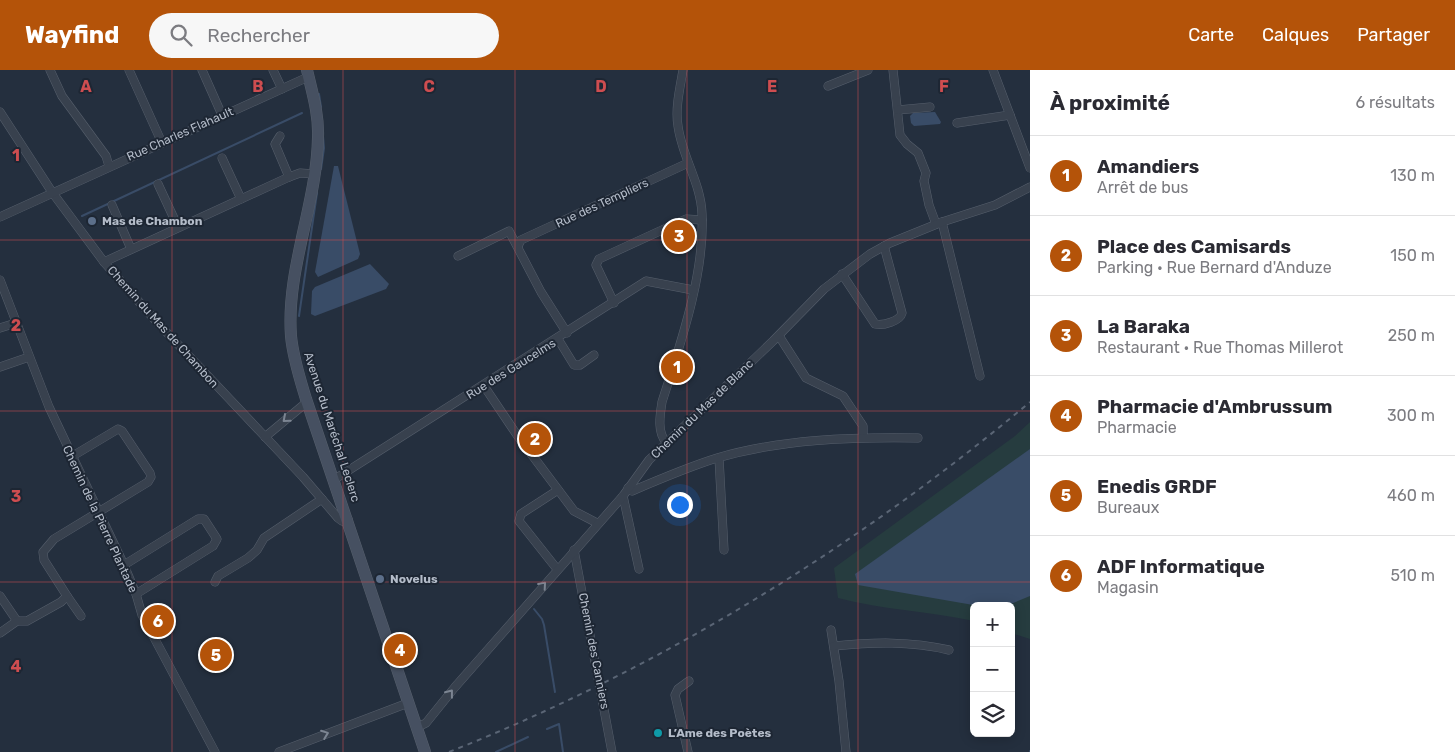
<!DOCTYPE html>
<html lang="fr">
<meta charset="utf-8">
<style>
:root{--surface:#fff;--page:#f7f7f7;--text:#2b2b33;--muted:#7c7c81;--line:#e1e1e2;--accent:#b45309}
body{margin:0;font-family:Rubik,sans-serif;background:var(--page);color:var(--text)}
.controls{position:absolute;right:15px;bottom:15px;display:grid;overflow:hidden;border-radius:8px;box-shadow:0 2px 12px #0003}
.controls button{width:45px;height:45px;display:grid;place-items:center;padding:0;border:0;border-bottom:1px solid var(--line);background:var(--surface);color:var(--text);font:25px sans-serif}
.you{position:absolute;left:679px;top:434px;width:18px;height:18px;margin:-12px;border:4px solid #fff;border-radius:50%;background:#1a73e8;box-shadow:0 0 0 8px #1a73e833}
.badge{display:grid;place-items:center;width:32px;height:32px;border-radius:50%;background:var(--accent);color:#fff;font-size:16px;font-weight:700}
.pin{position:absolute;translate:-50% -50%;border:2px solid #fff;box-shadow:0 1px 5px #0006}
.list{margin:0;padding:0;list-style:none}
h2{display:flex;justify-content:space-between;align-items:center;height:65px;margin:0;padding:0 20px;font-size:21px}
h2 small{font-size:16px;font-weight:400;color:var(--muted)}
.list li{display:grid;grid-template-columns:32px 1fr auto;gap:15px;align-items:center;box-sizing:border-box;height:80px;padding:0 20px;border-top:1px solid var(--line)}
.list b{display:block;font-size:19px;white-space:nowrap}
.list p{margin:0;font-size:16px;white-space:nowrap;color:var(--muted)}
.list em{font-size:16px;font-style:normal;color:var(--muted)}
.icon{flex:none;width:28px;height:28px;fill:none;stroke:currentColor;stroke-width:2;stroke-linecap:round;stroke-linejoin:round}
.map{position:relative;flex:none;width:1030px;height:682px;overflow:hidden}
header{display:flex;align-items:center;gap:30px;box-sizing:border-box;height:70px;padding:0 25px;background:var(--accent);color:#fff}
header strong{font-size:24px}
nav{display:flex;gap:28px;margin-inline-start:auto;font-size:18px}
.search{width:350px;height:45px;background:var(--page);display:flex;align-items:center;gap:12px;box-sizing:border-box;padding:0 18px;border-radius:28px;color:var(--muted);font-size:19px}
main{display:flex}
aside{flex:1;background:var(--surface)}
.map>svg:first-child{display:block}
.green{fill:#263c3f}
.water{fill:#394c67}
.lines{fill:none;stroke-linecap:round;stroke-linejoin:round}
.stream{stroke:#394c67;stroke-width:2}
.minor-casing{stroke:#565f6c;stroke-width:9}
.secondary-casing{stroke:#565f6c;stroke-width:12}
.minor{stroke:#38414e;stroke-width:8}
.secondary{stroke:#465061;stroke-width:11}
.rail{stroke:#5a6575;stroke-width:2;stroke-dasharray:5 5;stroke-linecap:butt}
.oneway{stroke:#7c8592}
.grid{fill:none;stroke:#ce4d50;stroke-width:1;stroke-opacity:0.55}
.service-dot{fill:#5c6f8a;stroke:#1d2633;stroke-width:2}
.culture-dot{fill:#0f9aa8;stroke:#1d2633;stroke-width:2}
.labels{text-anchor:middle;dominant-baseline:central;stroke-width:4;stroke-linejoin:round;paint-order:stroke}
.street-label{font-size:12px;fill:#b4bcc9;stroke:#1d2633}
.poi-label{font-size:12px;font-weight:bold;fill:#b4bcc9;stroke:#1d2633;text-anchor:start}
.grid-label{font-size:16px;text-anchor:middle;font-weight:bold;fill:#ce4d50;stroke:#1d2633;stroke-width:4;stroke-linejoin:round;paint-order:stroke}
</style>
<header>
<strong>Wayfind</strong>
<div class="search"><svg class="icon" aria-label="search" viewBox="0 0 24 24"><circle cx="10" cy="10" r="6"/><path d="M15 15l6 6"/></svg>Rechercher</div>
<nav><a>Carte</a><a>Calques</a><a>Partager</a></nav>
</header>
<main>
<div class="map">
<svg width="1030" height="682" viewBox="0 0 1030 682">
<rect width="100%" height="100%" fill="#242f3e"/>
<path class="green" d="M1030,352V569L1011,563V536H974V551C929,541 883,540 838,528L834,498L1015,366Z"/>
<g class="water">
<path d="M935,42L941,52L940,54L914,56L911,53L910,46L913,43Z"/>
<path d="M334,96H338L360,184L358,189L318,207L315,202Z"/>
<path d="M370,194L389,214L386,219L315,246L311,244L312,221L315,217Z"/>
<path d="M1030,379V526L1006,536H979L858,515L855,504Z"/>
</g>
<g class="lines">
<g class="stream">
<path d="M319,24L321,37"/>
<path d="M321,99L324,78L323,66"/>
<path d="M82,146L302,43"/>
<path d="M299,246L317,123"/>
<path d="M534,539L542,549L544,555L555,622"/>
<path d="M547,659L559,654L563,682"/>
<path d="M496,682L528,667"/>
<path d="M1030,682V681"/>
</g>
<g class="minor-casing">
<g id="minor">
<path d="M50,0L62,26L106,86L109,96"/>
<path d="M129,0L162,73"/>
<path d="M202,0L222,45"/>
<path d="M273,0L282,19"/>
<path d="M893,0L900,65L907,74L918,83L926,103L924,111L929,135L936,154"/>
<path d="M993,0L1030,98"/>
<path d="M828,16L868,0"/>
<path d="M898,40L930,37"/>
<path d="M0,42L52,122L104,192L155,250L303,407L338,448L342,451L348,449"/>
<path d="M957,53L1010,45"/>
<path d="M280,66L275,74L289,107"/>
<path d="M222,88L241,129"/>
<path d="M158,114L178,157"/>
<path d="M112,135L131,179"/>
<path d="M0,147L308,7"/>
<path d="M942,152L980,306"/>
<path d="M518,176L521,170L688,93"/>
<path d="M458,186L509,161L541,222L567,263"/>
<path d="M104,192L289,107L300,103L314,104"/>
<path d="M842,204L875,254C883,256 900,251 902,243L884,176"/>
<path d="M0,210L49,337L124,495L136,524L142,545L215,682"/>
<path d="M614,233L596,195L599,189L686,149L702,150"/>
<path d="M0,258L16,253"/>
<path d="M779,266L806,308L843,326L863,356V367"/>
<path d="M558,269L574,295H580L594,285"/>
<path d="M0,297L29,287"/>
<path d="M484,316L517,365L574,441L597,453"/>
<path d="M265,367L307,332"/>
<path d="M666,372C657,362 660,345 662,332C680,275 705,204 702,144C701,113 682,87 678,56C675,38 680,18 683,0"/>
<path d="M719,388L724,480"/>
<path d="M335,409L646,211L693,220"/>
<path d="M628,418L632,421C660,409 688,397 717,388C782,369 851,367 918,368"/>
<path d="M623,426L639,499"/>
<path d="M574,480L612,682"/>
<path d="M124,495L198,449H204L217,469L213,476L136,524"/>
<path d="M557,499L519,451L521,444L558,420"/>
<path d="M215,512L218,506L248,488L257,480L264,468L322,429"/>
<path d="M0,526L17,551"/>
<path d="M67,526L81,546"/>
<path d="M831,560L839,611L846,682"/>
<path d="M0,563L17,551H27L61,532L67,526L44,490L43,482L54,469L148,412L151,407L150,403L122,361L118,359L71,387"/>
<path d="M834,576C874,572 910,571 949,580"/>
<path d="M416,658L426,653L455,617L623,426L649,390L773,271L824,219L870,184L890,173L942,152L995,135L1030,117"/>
<path d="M279,682L408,633"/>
<path d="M688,682L675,625L678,619L689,611"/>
</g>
</g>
<g class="secondary-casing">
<path id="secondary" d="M307,0C312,22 319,44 318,67C317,134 286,199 291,266C293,288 300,309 306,329L425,682"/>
</g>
<use href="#minor" class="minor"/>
<use href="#secondary" class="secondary"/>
<path class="rail" d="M449,682C659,599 857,477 1030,332"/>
</g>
<defs><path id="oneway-chevron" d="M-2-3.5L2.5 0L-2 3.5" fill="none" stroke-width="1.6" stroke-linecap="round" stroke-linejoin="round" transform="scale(1.25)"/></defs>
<g class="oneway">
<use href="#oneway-chevron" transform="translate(286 349) rotate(139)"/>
<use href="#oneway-chevron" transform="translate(543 515) rotate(-49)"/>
<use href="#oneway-chevron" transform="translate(450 623) rotate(-52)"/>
<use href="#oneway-chevron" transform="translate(325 664) rotate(-21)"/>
</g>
<path class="grid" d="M172,0V682M343,0V682M515,0V682M687,0V682M858,0V682M0,170H1030M0,341H1030M0,512H1030"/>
<g class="service-dot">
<circle cx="92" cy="151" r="5"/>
<circle cx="380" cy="509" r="5"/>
</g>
<circle class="culture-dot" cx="658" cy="663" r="5"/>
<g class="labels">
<g class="street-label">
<text transform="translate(180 64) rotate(-24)">Rue Charles Flahault</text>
<text transform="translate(602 133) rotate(-25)">Rue des Templiers</text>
<text transform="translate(163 257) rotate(48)">Chemin du Mas de Chambon</text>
<text transform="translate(511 299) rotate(-32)">Rue des Gaucelms</text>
<text transform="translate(702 339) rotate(-44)">Chemin du Mas de Blanc</text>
<text transform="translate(332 357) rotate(72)">Avenue du Maréchal Leclerc</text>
<text transform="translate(100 449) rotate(65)">Chemin de la Pierre Plantade</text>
<text transform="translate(594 581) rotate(79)">Chemin des Canniers</text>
</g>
<g class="poi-label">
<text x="102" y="151">Mas de Chambon</text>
<text x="390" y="509">Novelus</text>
<text x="668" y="663">L’Ame des Poètes</text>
</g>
</g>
<g class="grid-label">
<text x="86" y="22">A</text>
<text x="258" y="22">B</text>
<text x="429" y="22">C</text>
<text x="601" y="22">D</text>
<text x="772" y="22">E</text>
<text x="944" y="22">F</text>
<text x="16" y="91">1</text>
<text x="16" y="261">2</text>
<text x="16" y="432">3</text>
<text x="16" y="602">4</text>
</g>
</svg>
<div class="controls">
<button>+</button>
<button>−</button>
<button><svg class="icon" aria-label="layers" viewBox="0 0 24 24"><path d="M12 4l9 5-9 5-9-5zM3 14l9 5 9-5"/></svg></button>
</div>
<div class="you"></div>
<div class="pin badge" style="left:677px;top:297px">1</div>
<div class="pin badge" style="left:535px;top:369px">2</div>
<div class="pin badge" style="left:679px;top:166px">3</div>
<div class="pin badge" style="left:400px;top:580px">4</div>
<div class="pin badge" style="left:216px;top:585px">5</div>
<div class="pin badge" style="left:158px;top:551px">6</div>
</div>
<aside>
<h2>À proximité<small>6 résultats</small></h2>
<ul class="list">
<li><span class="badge">1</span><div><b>Amandiers</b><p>Arrêt de bus</p></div><em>130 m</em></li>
<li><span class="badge">2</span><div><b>Place des Camisards</b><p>Parking · Rue Bernard d'Anduze</p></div><em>150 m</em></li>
<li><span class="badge">3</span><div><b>La Baraka</b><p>Restaurant · Rue Thomas Millerot</p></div><em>250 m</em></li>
<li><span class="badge">4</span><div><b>Pharmacie d'Ambrussum</b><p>Pharmacie</p></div><em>300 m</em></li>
<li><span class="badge">5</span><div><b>Enedis GRDF</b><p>Bureaux</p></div><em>460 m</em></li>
<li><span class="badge">6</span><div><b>ADF Informatique</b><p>Magasin</p></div><em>510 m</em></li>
</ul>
</aside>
</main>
